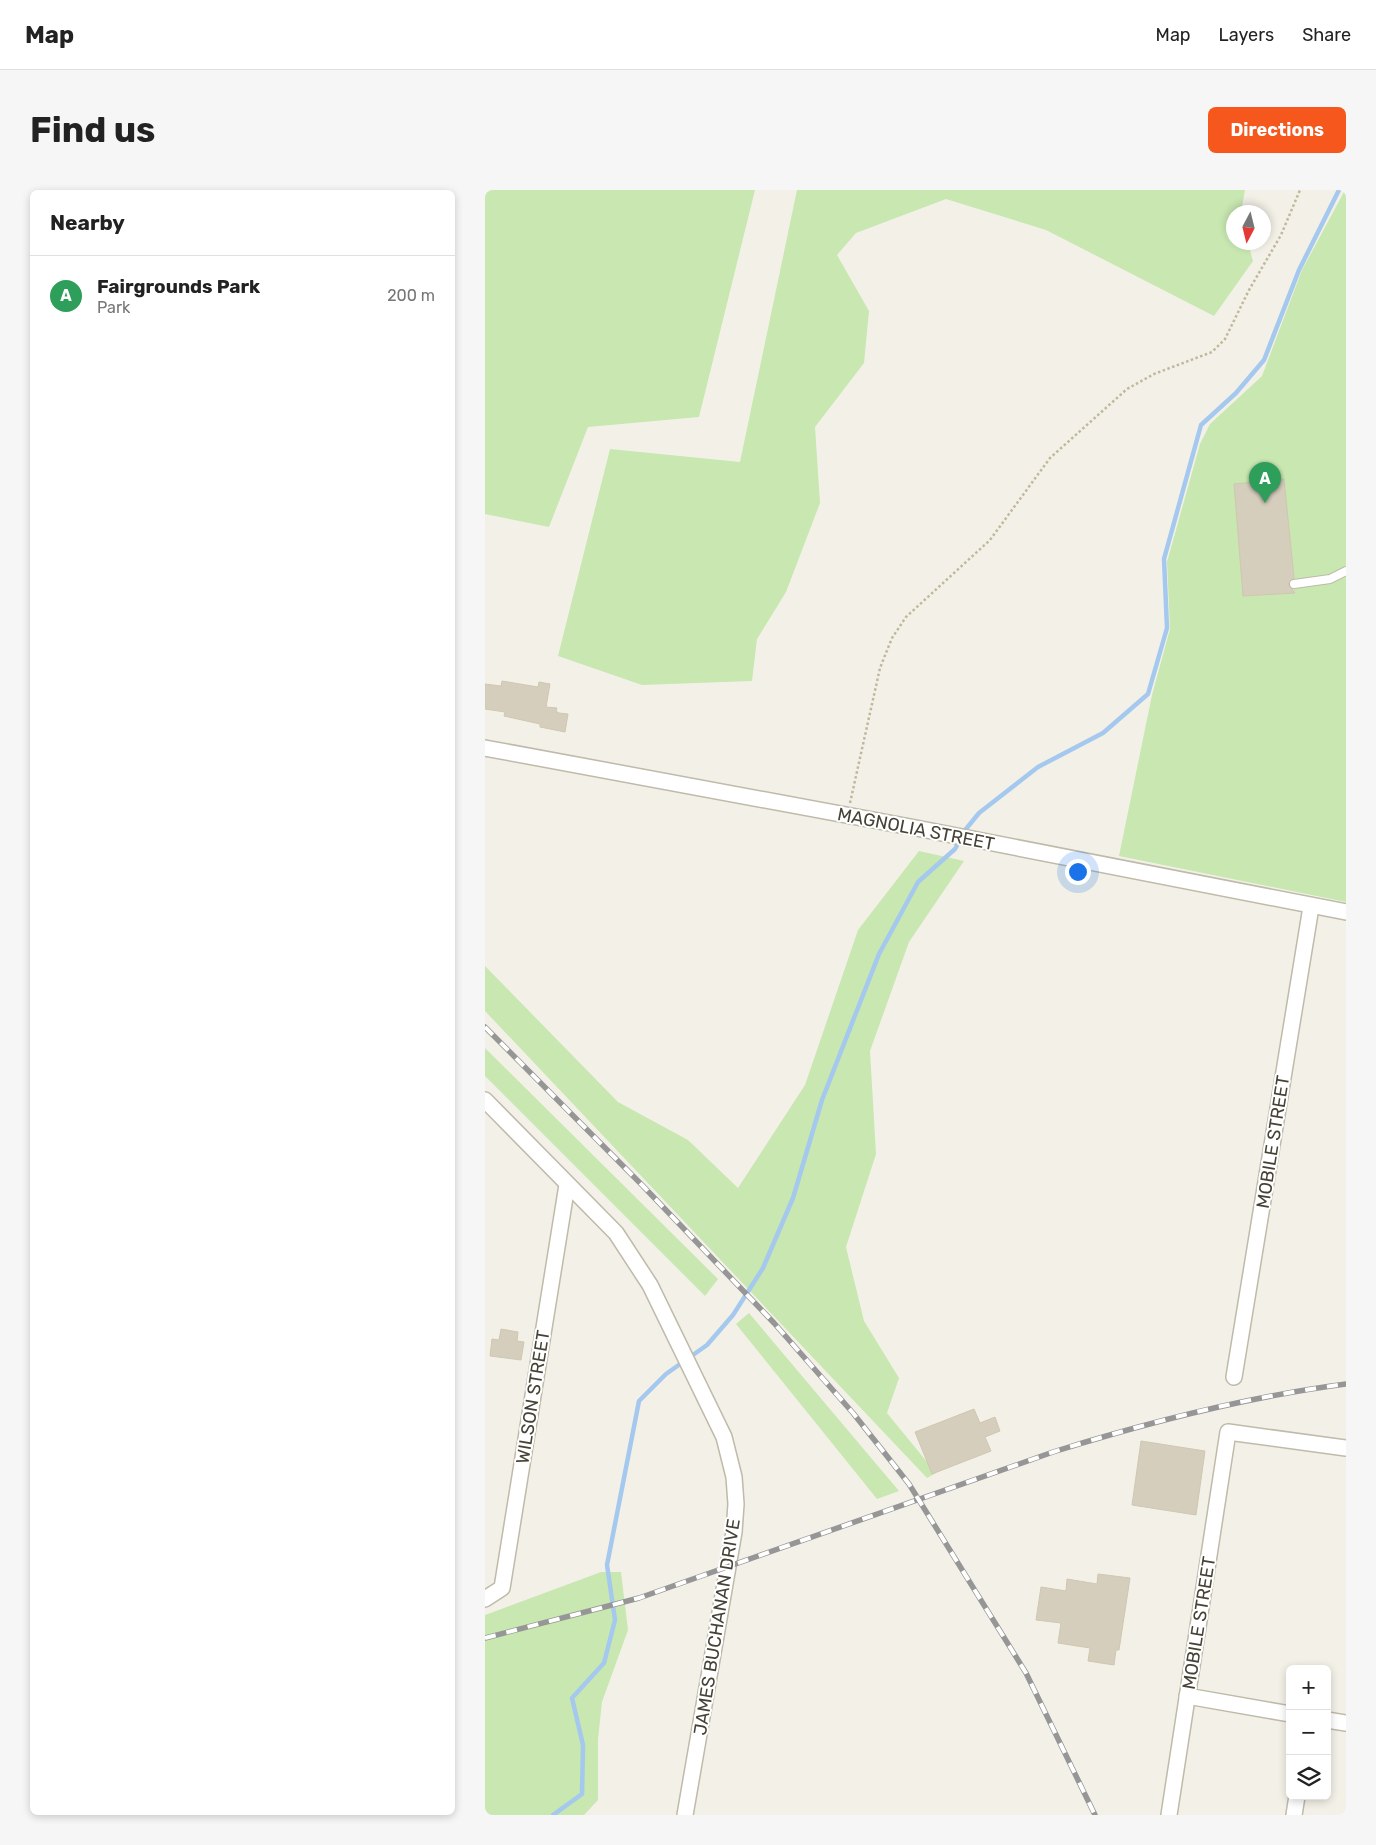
<!DOCTYPE html>
<meta charset="utf-8">
<style>
:root{--surface:#fff;--page:#f6f6f6;--text:#222;--muted:#767676;--line:#e0e0e0;--accent:#f5571d}
body{margin:0;font-family:Rubik,sans-serif;background:var(--page);color:var(--text)}
.controls{position:absolute;right:15px;bottom:15px;display:grid;overflow:hidden;border-radius:8px;box-shadow:0 2px 8px #0003}
.controls button{width:45px;height:45px;display:grid;place-items:center;padding:0;border:0;border-bottom:1px solid var(--line);background:var(--surface);color:var(--text);font:25px sans-serif}
.compass{position:absolute;left:741px;top:15px;width:45px;height:45px;border-radius:50%;background:var(--surface);box-shadow:0 2px 8px #0003;rotate:187deg}
.you{position:absolute;left:592px;top:681px;width:18px;height:18px;margin:-12px;border:4px solid #fff;border-radius:50%;background:#1a73e8;box-shadow:0 0 0 8px #1a73e833}
.badge{display:grid;place-items:center;width:32px;height:32px;border-radius:50%;background:var(--accent);color:#fff;font-size:16px;font-weight:700}
.pin{position:absolute;translate:-50% -41px;filter:drop-shadow(0 1px 2px #0008)}
.pin::after{content:'';position:absolute;top:26px;width:18px;height:15px;background:inherit;clip-path:polygon(0 0,100% 0,50% 100%)}
.list{margin:0;padding:0;list-style:none}
h2{display:flex;justify-content:space-between;align-items:center;height:65px;margin:0;padding:0 20px;font-size:21px}
h2 small{font-size:16px;font-weight:400;color:var(--muted)}
.list li{display:grid;grid-template-columns:32px 1fr auto;gap:15px;align-items:center;box-sizing:border-box;height:80px;padding:0 20px;border-top:1px solid var(--line)}
.list b{display:block;font-size:19px;white-space:nowrap}
.list p{margin:0;font-size:16px;white-space:nowrap;color:var(--muted)}
.list em{font-size:16px;font-style:normal;color:var(--muted)}
.icon{flex:none;width:28px;height:28px;fill:none;stroke:currentColor;stroke-width:2;stroke-linecap:round;stroke-linejoin:round}
.map{position:relative;flex:none;width:861px;height:1625px;overflow:hidden;border-radius:8px}
header{display:flex;align-items:center;gap:30px;box-sizing:border-box;height:70px;padding:0 25px;background:var(--surface);border-bottom:1px solid var(--line)}
header strong{font-size:24px}
nav{display:flex;gap:28px;margin-inline-start:auto;font-size:18px}
.intro{display:flex;align-items:center;justify-content:space-between;box-sizing:border-box;height:120px;padding:0 30px}
h1{margin:0;font-size:35px}
.button{padding:12px 22px;border-radius:8px;background:var(--accent);color:#fff;font-size:18px;font-weight:700}
main{display:flex;gap:30px;padding:0 30px}
aside{flex:1;background:var(--surface);border-radius:8px;box-shadow:0 2px 8px #0003}
.map>svg:first-child{display:block}
.green{fill:#c8e7b1}
.lines{fill:none;stroke-linecap:round;stroke-linejoin:round}
.stream{stroke:#a5c8ef;stroke-width:4.5}
.building{fill:#d5cebd;stroke:#cfc7b0}
.lane-casing{stroke:#bfbaaa;stroke-width:10}
.street-casing{stroke:#bfbaaa;stroke-width:18}
.path{stroke:#c0b79c;stroke-width:2.5;stroke-dasharray:2.5 2.5;stroke-linecap:butt}
.lane{stroke:#fff;stroke-width:8}
.street{stroke:#fff;stroke-width:15}
.rail-casing{stroke:#969696;stroke-width:5.5}
.rail{stroke:#fff;stroke-width:4;stroke-dasharray:11;stroke-linecap:butt}
.labels{text-anchor:middle;dominant-baseline:central;stroke-width:4;stroke-linejoin:round;paint-order:stroke}
.street-label{font-size:18px;fill:#464236;stroke:#fff}
</style>
<header>
<strong>Map</strong>
<nav><a>Map</a><a>Layers</a><a>Share</a></nav>
</header>
<div class="intro"><h1>Find us</h1><a class="button">Directions</a></div>
<main>
<aside>
<h2>Nearby<small></small></h2>
<ul class="list">
<li><span class="badge" style="background:#2e9e5b">A</span><div><b>Fairgrounds Park</b><p>Park</p></div><em>200 m</em></li>
</ul>
</aside>
<div class="map">
<svg width="861" height="1625" viewBox="0 0 861 1625">
<rect width="100%" height="100%" fill="#f3f1e7"/>
<g class="green">
<path d="M0,0H270L214,227L103,237L64,337L0,324Z"/>
<path d="M312,0H760L756,22H748V52L763,53L768,71L729,126L561,40L461,9L371,43L352,65L384,121L379,173L330,237L335,313L301,402L272,449L267,491L157,495L73,466L125,259L255,272Z"/>
<path d="M860,0H861V712L634,666L667,505L685,439L682,372L715,254L725,234L777,186L817,80Z"/>
<path d="M434,661L479,671L424,752L385,861L391,964L361,1057L379,1131L414,1188L402,1223L451,1283L442,1288L0,821V776L133,912L203,950L253,998L320,895L373,740Z"/>
<path d="M0,858L233,1089L220,1106L0,886Z"/>
<path d="M264,1123L414,1301L392,1309L251,1134Z"/>
<path d="M116,1382H136L143,1440L117,1512L113,1549V1610L99,1625H0V1425Z"/>
</g>
<g class="lines">
<path class="stream" d="M68,1625L97,1604L98,1555L87,1508L119,1473L130,1430L122,1375L154,1211L181,1184L222,1155L248,1125L278,1078L308,1008L337,910L394,764L433,692L470,659L481,639L494,623L553,577L618,543L663,504L682,438L679,369L716,235L751,203L779,170L814,80L854,0"/>
</g>
<g class="building">
<path d="M799,289L809,388L803,394L810,403L758,406L749,294Z"/>
<path d="M17,491L53,497L54,492L65,494L61,517L72,518L71,521L74,523L83,524L80,542L55,537V534L19,526L20,522L0,519V494L16,496Z"/>
<path d="M16,1139L33,1142L32,1151L39,1152L36,1170L5,1166L7,1149L14,1150Z"/>
<path d="M489,1219L495,1233L510,1227L515,1241L500,1247L506,1261L447,1284L430,1242Z"/>
<path d="M656,1251L720,1261L711,1325L647,1315Z"/>
<path d="M613,1384L645,1388L634,1460H631L629,1475L603,1471L605,1458L573,1453L576,1433L551,1430L556,1397L581,1401L582,1389L612,1394Z"/>
</g>
<g class="lines">
<g class="lane-casing">
<path id="lane" d="M809,394L845,389L861,381"/>
</g>
<g class="street-casing">
<g id="street">
<path d="M0,558L431,638L861,722"/>
<path d="M0,910L131,1043L165,1095L239,1247L249,1287L251,1314L249,1342L200,1625"/>
<path d="M749,1187L826,717"/>
<path d="M0,1409L17,1398L82,995"/>
<path d="M702,1506L805,1524"/>
<path d="M842,1530L861,1533"/>
<path d="M684,1625L743,1242L861,1258"/>
<path d="M809,1625L812,1606"/>
</g>
</g>
<path class="path" d="M365,613L395,478L407,448L421,427L505,350L565,268L642,199L669,184L727,162L740,149L764,100L796,45L815,0"/>
<use href="#lane" class="lane"/>
<use href="#street" class="street"/>
<g class="rail-casing">
<g id="rail">
<path d="M0,837L157,995L289,1133L368,1223L424,1294L541,1483L610,1625"/>
<path d="M0,1448L154,1408L568,1262C664,1232 761,1207 861,1194"/>
</g>
</g>
<use href="#rail" class="rail"/>
</g>
<g class="labels">
<g class="street-label">
<text transform="translate(431 639) rotate(11)">MAGNOLIA STREET</text>
<text transform="translate(788 952) rotate(-81)">MOBILE STREET</text>
<text transform="translate(48 1207) rotate(-81)">WILSON STREET</text>
<text transform="translate(714 1433) rotate(-81)">MOBILE STREET</text>
<text transform="translate(232 1437) rotate(-81)">JAMES BUCHANAN DRIVE</text>
</g>
</g>
</svg>
<div class="controls">
<button>+</button>
<button>−</button>
<button><svg class="icon" aria-label="layers" viewBox="0 0 24 24"><path d="M12 4l9 5-9 5-9-5zM3 14l9 5 9-5"/></svg></button>
</div>
<svg class="compass" viewBox="-18 -18 36 36"><path d="M0-13l5 13h-10z" fill="#e53935"/><path d="M0 13l5-13h-10z" fill="#767676"/></svg>
<div class="you"></div>
<div class="pin badge" style="left:780px;top:313px;background:#2e9e5b">A</div>
</div>
</main>
